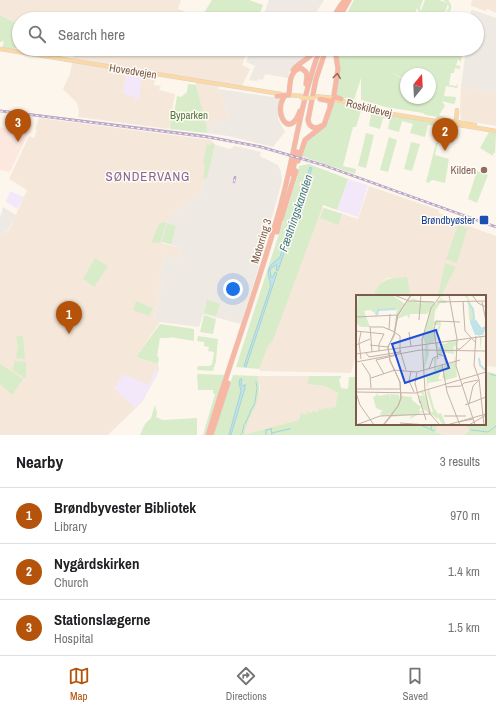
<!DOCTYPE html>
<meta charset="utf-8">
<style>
:root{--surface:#fff;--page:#f6f6f6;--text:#202124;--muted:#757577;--line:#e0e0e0;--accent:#b45309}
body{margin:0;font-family:"Archivo Narrow",sans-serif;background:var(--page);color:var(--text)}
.compass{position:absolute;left:400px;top:68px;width:36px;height:36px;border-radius:50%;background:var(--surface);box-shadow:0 1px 3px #0004;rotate:18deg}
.you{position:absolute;left:233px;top:289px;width:14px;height:14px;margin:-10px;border:3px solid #fff;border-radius:50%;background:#1a73e8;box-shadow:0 0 0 6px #1a73e833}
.badge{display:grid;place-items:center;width:26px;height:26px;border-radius:50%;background:var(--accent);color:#fff;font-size:13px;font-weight:700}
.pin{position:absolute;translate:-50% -33px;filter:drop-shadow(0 1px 2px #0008)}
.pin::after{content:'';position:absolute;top:21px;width:14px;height:12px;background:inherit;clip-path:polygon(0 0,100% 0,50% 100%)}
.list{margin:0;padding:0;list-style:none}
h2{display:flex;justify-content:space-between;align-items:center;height:52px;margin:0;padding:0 16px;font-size:17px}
h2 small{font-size:13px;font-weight:400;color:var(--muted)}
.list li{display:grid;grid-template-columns:26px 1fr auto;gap:12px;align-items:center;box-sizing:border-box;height:56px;padding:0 16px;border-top:1px solid var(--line)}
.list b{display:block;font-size:15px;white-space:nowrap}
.list p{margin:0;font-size:13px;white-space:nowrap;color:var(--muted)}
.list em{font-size:13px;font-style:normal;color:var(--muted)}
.icon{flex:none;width:22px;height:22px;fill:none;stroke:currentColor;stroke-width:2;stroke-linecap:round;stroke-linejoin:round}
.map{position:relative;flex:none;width:496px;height:435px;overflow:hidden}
.search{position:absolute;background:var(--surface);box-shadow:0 1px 3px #0004;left:12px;right:12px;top:12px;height:44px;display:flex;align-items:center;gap:10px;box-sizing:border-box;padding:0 14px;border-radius:22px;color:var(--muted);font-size:15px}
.sheet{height:220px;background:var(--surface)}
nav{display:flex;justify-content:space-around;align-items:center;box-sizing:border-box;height:56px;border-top:1px solid var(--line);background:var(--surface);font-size:11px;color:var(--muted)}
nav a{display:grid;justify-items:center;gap:2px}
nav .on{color:var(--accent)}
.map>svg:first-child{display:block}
.residential{fill:#f5e8da}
.commercial{fill:#fde8e0}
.industrial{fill:#efe9e4}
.education{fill:#f3e8fa}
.green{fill:#d8ecc9;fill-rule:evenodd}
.water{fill:#bfe3e8;stroke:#a5d3da}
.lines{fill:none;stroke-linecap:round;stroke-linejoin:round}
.stream{stroke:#a5d3da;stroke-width:1}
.major-casing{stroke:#dad1cd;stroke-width:4.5}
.highway-casing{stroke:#dad1cd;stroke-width:5.5}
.major{stroke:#fbd9a5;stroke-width:3.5}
.highway{stroke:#f7b7a3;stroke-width:4.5}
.tram{stroke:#b9a8c9;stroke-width:1}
.rail-casing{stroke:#b9a8c9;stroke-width:2.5}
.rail{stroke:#fffaf3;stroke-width:1;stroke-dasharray:3;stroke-linecap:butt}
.major-bridge-casing{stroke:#dad1cd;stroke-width:4.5;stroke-linecap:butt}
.major-bridge{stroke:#fbd9a5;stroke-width:3.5}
.oneway{stroke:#936e5e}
.education-dot{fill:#8d6e63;stroke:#fffaf3;stroke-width:1.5}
.transit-dot{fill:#1a4fb4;stroke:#fffaf3;stroke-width:1.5}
.labels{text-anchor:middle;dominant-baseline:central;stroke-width:3;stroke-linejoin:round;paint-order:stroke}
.street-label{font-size:11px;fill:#7a5c4d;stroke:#fffaf3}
.park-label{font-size:11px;fill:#537a41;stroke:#fffaf3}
.education-label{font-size:11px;fill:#785e54;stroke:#fffaf3;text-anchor:end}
.transit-label{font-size:11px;fill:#164399;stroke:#fffaf3;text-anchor:end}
.water-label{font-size:12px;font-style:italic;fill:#437c86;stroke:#fffaf3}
.quarter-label{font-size:13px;letter-spacing:1px;fill:#846695;stroke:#fffaf3}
.inset-river{fill:none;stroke:#bfe3e8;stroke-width:2}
.inset-road{fill:none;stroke:#c5b3a7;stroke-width:1}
.view{fill:#1d4ed8;fill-opacity:0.15;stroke:#1d4ed8;stroke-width:2}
.inset-edge{fill:none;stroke:#7a5c4d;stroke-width:2}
</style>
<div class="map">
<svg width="496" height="435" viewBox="0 0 496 435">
<rect width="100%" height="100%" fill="#fdf6ec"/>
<g class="residential">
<path d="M0,0H181L178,9L194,15L192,19H19V25L0,15Z"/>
<path d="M472,0H496V13L488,9L485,11L472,6L471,4Z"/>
<path d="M75,49H248L242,65L250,69L242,86L219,83L218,89L228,115L226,120H218L216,123L206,126L196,85V80L156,73L154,85L161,86L159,90L175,94L169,129L78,117L79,111L77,103L63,89L70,74Z"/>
<path d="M461,87L496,94V126L461,120L460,107Z"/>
<path d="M39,118L211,140L216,145L200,194L173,214L161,243L181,248L179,258L165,255L159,278L161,287L154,319L160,322L136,357L158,364L159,371L142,402L108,435H0V236L9,230L27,190L9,179L29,136L34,138L37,130L35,129Z"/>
<path d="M369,186L439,210V213L446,215L448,218L458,222L496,236V367L485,366V296H409L410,292L406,277L388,278L383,281L373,296H357V350L351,373L260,371L259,366L267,347L322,207L358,219Z"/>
<path d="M258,376H309L307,384L324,386L338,393L335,408L312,413L300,420L244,434L246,427L258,399L260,388Z"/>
<path d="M437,424H466L469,431L464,435H444L436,432Z"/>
</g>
<path class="commercial" d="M12,120L32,122L31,133L28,134L11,170L9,172L0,170V127L10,130Z"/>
<g class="industrial">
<path d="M269,0H324L312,19H262Z"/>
<path d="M471,10H473L496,18V94L461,87L466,49H477V19H470Z"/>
<path d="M251,49H313L306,57L290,68L288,78L265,74L263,80L259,79L257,81L249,80L255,66L246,62Z"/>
<path d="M218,89L280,98L278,119L285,132L273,147L228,136L206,133V126L216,123L218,120H226L228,115Z"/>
<path d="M216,145L230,149L235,146L261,152L260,156L278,165L281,172L282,181L258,269L241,324L203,314L199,327L160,322L154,320L161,287L159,278L165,255L179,258L181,248L161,242L166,223L173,214L200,194Z"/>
<path d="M3,207L16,215L8,230L0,236V217Z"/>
</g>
<g class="education">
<path d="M126,73L142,76L139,100H135V96L123,94Z"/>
<path d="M348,179L368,185L358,217L337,210Z"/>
<path d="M10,191L24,197L17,209L6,202Z"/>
<path d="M155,370L159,371L143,400L135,408L114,388L124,374L148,385Z"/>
</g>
<g class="green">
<path d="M212,0H249L263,5L258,19H227L211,12L207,19H200Z"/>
<path d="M354,0H423L420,8L421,11L425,0H439L448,3L443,0H448C452,5 452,7 450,12L446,11L449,8L448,4L442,19L421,12L435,19C427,19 419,17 417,8L413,18L414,19H344Z"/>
<path d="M0,15L19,25V43L14,50L2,48L4,41L0,42Z"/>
<path d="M337,49H463L461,62L458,59L456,65L460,66V69L455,68L454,73H451L449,85L456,86L458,83L457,88L446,86L444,96L456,97L455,103L453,104L442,101L445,106L439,115L446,117L445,118L426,115L423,113L386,107L361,100V78L354,100L335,96C339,79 341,66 337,49ZM391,73L406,79V74H430V88L439,92L430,89V98H406V80Z"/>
<path d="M188,84L196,85L206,123L207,133L170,129L171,113H174L177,96L181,97L187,92Z"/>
<path d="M333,102L340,103L382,114L450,126L452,128L451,139H436L439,127L428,125L425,137L410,133L413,124L402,121L399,132L388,129L390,119L383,118L380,129L369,126L371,114L361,111L356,127H353L343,166L356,169L355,174L301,156L305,143L322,130Z"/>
<path d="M489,132L496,133L495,153H493V156L480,148Z"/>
<path d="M366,133L374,135L366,168L358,166Z"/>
<path d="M389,137L397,140L388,172L380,170Z"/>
<path d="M411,142L420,144L412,171L404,169Z"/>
<path d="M211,143L215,145L207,178L203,179L205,164L203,163L207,144L210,145Z"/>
<path d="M436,143H439L437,145L435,155L449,159L445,183L433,180L430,181V183L426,182Z"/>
<path d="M309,164L348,179L337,210L323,205L273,340L268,346L259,369L236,367L297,178L299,166Z"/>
<path d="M477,171L488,175L477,203L468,199Z"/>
<path d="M324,208L342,214L338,225L320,218Z"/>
<path d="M163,222L166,223L161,242L151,243L159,224Z"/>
<path d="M167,223L176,226L171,244L162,242Z"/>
<path d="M458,225L469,229L467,230L457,263L446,259Z"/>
<path d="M95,258L108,266L94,287L83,279Z"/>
<path d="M445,263L456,267L441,296H438Z"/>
<path d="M407,277L410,292L409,296H373C382,278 387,278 407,277Z"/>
<path d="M207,300L220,304L216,316L204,313Z"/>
<path d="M136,301L153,308L149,316L133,310Z"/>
<path d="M204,315L216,319L213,334L200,332Z"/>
<path d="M160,324L194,329V341L170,337L169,338H160L157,356L159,358L158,364L136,357Z"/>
<path d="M16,336H23L25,359L16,358L18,346Z"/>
<path d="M198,336L218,339L216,361L213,371L197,370L198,366H210V365H212L214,352L208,351L209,347L204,346V342L197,341Z"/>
<path d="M15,361L26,362V379L12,370Z"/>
<path d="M0,364L23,379L12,395L0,384Z"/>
<path d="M485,371L496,374V435H464L469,431L466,424H485Z"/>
<path d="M198,374L225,375L205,435H203L215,394L213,393V390H198L197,375Z"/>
<path d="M233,375L258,376C259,383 260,390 258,398C255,411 246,421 245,434L299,420L301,413L307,415V412L312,413V411L318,412L319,409L323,410L324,408L330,409L331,407L335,408L338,393L324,386L307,384L309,376H341V378L339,379L341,388L348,389L349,377H357V424H437L436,432L444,435H213Z"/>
<path d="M155,405L157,413L156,417L163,420L197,418V435H140L145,424L151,418Z"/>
</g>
<g class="water">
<path d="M310,167L312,168L278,271L276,270L277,265H276L270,269L271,277H273L275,272L277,273L246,367L244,366L270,288C271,284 270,282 269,278C266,267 272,264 280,257Z"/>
<path d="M240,379H242L241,385L244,386L245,384V388L231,435H229L241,391L239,383Z"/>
</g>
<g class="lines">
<g class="stream">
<path d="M490,374L496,376"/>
<path d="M256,382L257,387"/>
<path d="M255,402L257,388"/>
<path d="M250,412L255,403"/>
<path d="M245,424L250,413"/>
<path d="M418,424L434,431"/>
<path d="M271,428L272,435"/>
<path d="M289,429H290"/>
<path d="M431,429L432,424"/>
<path d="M266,430L271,429"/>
<path d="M266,430V435"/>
<path d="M471,430L488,432L496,426"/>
<path d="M242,433L244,425"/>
<path d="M272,433L289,429"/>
<path d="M241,435V434"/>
</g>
<g class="major-casing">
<g id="major">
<path d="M0,49L281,94"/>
<path d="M287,95L302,96"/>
<path d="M314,96L334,98"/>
<path d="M331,99L346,102L386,113L496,131"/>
<path d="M438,119L475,125"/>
<path d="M456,122L457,110"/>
<path d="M456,137V124"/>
</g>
</g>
<g class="highway-casing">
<g id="highway">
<path d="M332,19L341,5L345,0"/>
<path d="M338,19L349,0"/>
<path d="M335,49L338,69L334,95L335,97L341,99"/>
<path d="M293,70C300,61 311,59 316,49"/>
<path d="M277,96L289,95C290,85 289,70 301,68L306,72L307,77L306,84"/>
<path d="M284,97C273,114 290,140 300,111"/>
<path d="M320,99L330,101V105"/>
<path d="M321,126C315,130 309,127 308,120L316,79L326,49"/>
<path d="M298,161L305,140L324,125L333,99"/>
<path d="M292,174L297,152"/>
<path d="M281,219L296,171"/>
<path d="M277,232L281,216"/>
<path d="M208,435C231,358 260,282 281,204C295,153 301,99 320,49"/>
<path d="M211,435L228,383"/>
</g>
</g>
<use href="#major" class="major"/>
<use href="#highway" class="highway"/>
<path class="tram" d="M0,110L203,135L261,146L315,162L496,226"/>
<g class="rail-casing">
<g id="rail">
<path d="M0,111L207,137L261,147L323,165L496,227"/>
<path d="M234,182L235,177"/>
</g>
</g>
<use href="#rail" class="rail"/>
<g class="major-bridge-casing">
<path id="major-bridge" d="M301,98H314"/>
</g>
<use href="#major-bridge" class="major-bridge"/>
</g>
<defs><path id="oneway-chevron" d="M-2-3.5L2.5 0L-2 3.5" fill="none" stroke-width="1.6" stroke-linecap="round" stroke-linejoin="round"/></defs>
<use class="oneway" href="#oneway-chevron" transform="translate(337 76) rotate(-83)"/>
<circle class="education-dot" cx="484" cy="170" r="4"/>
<rect class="transit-dot" x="479" y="215" width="10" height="10" rx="2"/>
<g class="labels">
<g class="street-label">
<text transform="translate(133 71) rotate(9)">Hovedvejen</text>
<text transform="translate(369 108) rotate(14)">Roskildevej</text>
<text transform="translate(261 241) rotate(-73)">Motorring 3</text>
</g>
<g class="park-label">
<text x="189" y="115">Byparken</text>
</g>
<g class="education-label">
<text x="476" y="170">Kilden</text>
</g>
<g class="transit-label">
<text x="475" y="220">Brøndbyøster</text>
</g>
<g class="water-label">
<text transform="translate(296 213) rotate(-71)">Fæstningskanalen</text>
</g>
<g class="quarter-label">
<text x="148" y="176">SØNDERVANG</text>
</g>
</g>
<g transform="translate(356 295)">
<rect width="130" height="130" fill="#fdf6ec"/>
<path d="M2,0H36L49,9L39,27L41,14L39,16L38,14H22L20,23L19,18L14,15L8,16L14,32H5L0,28ZM56,0L55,3L65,6L79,7L78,9L85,7L82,6L89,0L85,5H90V8H84L79,16L78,26H84L85,29L83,36H80L83,30H77L80,45L77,47L82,48V53L85,51L86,54V49L92,48L90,46L94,47V46H97V45H101H99L101,46L100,54L99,50L97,53L100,55L99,58V56L95,57L98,56V59L87,57L84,63L79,48L72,49L73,59L68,75L69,48L67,42L74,16L72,26L73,16L71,19H54L53,24L51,20L41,24L52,6L70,9L53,5L57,4L54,3ZM108,0H111L117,14L119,25L115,27L118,32L119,37L126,42L124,55V42L118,37L113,23L112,5ZM99,60L101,82L90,85L86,82L88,77H85L82,84L88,85L72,88L71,94L70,75L71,80L78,76V63H81L80,74L85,71L89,75L88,71L98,67ZM73,94L78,113L82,119L85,118L90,130L86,129L82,122V124L67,114L62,101L68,100L64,98L67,96L75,117H77L71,97ZM20,97L23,101L33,99L35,104L34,99L43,100L44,104L36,119L26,121L24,118L27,116L20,113L17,102L21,100ZM46,101L56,102V105L65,112L63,116H68L54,124L55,120L36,122L32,125L33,129H38L33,130L32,125Z" fill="#d8ecc9"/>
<path d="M119,25L126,34L130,32L127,40H120L115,27Z" fill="#bfe3e8"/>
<path class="inset-river" d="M112,7L117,14L118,23L115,27L120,40M21,20L22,15L39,14M119,25L125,34L130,32M123,63L124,70L129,75"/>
<path class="inset-road" d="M38,0L53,6L78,7M93,0L101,44L100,71L119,130M116,0L122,8L130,12M107,6L109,36M81,7L130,6M126,7L130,26M0,22L42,20M63,25L65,0M14,31L16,57M15,32H27L39,37M33,35L34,19M0,36L28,39L23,49V56M109,36L120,48M5,37L3,47L5,64M38,37L44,41V57M53,37L55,51M0,50L14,44M14,50L32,52M101,54H104L115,44M130,54V67M44,55L50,75M10,58L13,62L44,57M0,59L130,41M82,59L88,61L90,68M82,64L78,34L80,26L104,27M0,67L64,55L130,56M6,68L14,80L15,93M86,69L91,97L104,130M118,70L123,84L128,130M118,70L120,41M73,74L77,63L82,61M37,75L61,77L104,65M55,76L53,86L58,97M61,77L59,88L64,108M28,79L20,65L41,60M15,83L39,75M108,88L122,85M90,92L105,91L108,88M0,94H44M0,97L60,98L130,77M0,98L4,110L18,130M64,106L70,125M113,109L117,91L123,85M109,110L130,102M88,121H110M102,127L117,124M44,128L71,130M0,130L24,121L75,119M27,130L42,111L45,103L44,87L34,66L32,52L38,41L42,20L55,0M28,130L42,111L45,103L44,87L34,65L32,52L38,39L41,21L55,0M30,130H46M84,130L74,119L69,96L66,45L75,13L85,0M91,130L130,119M113,130L130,120"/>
<path class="view" d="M80,35L93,73L49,88L36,49Z"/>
<rect width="130" height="130" class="inset-edge"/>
</g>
</svg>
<svg class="compass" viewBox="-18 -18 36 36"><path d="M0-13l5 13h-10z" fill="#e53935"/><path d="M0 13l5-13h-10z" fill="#757577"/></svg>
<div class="you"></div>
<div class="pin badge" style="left:69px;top:334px">1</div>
<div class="pin badge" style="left:445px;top:151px">2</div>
<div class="pin badge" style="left:18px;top:142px">3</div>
<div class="search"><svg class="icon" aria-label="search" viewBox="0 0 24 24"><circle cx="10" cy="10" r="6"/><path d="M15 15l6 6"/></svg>Search here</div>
</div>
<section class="sheet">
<h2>Nearby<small>3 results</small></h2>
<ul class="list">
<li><span class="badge">1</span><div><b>Brøndbyvester Bibliotek</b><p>Library</p></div><em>970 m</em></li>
<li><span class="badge">2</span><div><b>Nygårdskirken</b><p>Church</p></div><em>1.4 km</em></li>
<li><span class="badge">3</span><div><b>Stationslægerne</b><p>Hospital</p></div><em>1.5 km</em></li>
</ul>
</section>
<nav>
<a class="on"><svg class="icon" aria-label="map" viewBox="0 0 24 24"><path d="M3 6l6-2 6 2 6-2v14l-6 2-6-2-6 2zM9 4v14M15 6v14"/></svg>Map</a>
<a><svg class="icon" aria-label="directions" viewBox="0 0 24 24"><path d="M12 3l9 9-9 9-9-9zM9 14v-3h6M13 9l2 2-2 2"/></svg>Directions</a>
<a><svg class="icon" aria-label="saved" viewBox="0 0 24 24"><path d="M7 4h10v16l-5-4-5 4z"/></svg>Saved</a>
</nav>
